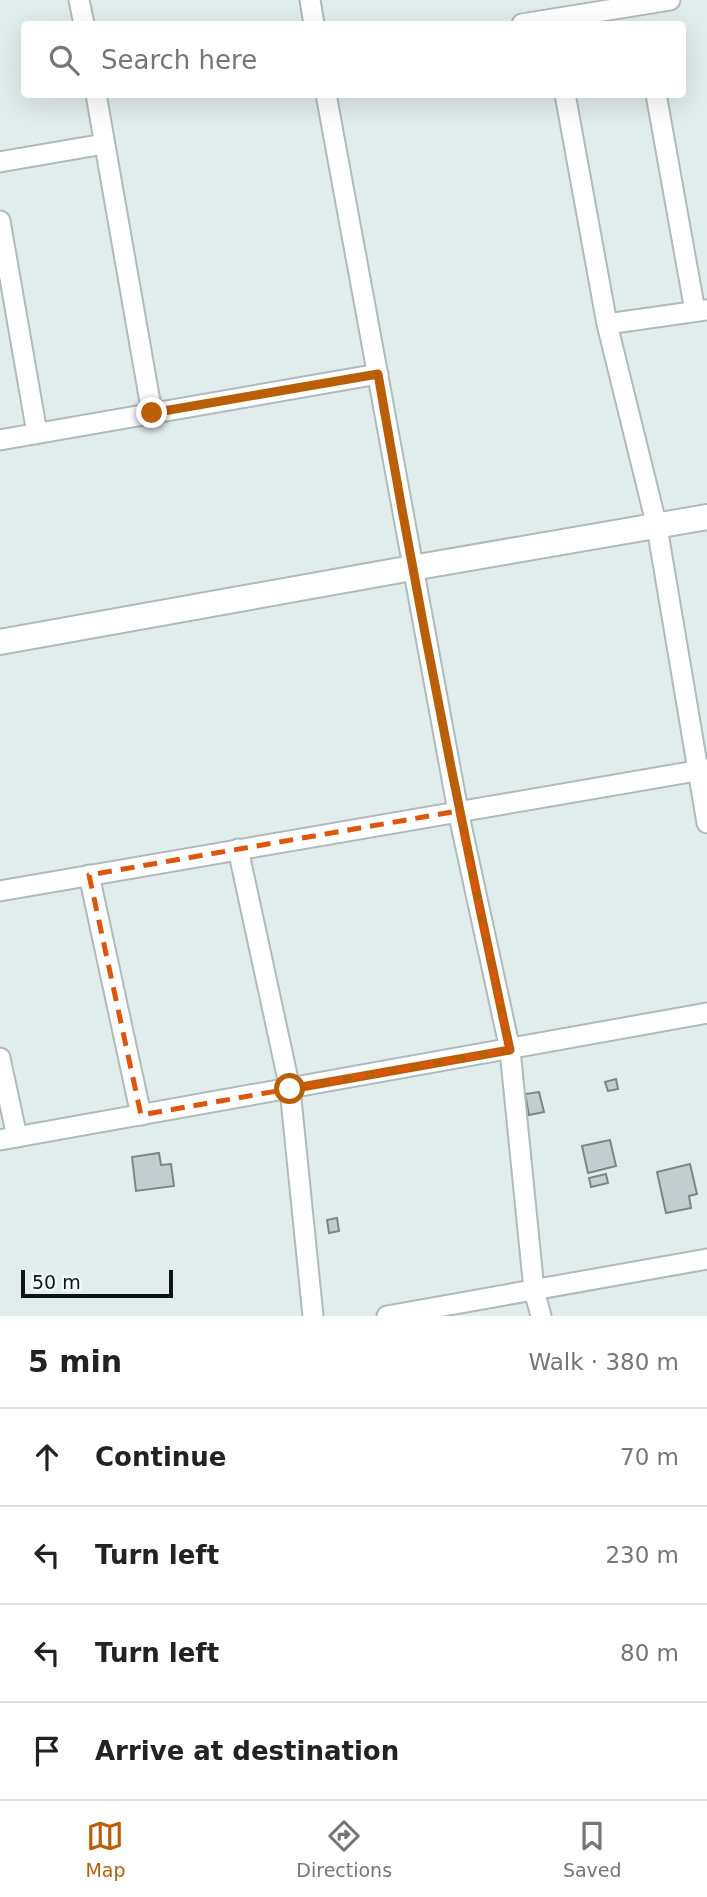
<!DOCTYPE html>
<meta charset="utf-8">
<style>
:root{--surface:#fff;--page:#f2f2f2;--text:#222;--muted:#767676;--line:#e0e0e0;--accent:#bb5f06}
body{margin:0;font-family:"DejaVu Sans",sans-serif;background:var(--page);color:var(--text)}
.scale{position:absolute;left:21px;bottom:18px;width:152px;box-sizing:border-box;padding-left:7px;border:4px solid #0f1313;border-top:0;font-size:19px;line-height:24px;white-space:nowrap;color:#0f1313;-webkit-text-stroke:5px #eefafb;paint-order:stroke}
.stop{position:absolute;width:21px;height:21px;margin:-16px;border:5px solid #bb5f06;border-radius:50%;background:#fff}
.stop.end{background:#bb5f06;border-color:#fff;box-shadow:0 2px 7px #0008}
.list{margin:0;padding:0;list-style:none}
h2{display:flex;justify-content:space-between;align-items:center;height:91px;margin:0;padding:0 28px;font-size:30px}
h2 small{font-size:23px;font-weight:400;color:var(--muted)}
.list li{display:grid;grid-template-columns:46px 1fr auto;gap:21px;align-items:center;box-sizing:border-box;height:98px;padding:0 28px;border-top:2px solid var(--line)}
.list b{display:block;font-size:26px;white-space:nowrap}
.list em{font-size:23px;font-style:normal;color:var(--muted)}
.icon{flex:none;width:38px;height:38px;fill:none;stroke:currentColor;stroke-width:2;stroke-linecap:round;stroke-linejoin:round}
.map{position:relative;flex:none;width:707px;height:1316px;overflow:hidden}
.search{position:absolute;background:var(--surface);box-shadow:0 7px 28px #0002;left:21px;right:21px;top:21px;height:77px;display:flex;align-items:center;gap:18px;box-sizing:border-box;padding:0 24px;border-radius:7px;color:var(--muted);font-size:26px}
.sheet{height:483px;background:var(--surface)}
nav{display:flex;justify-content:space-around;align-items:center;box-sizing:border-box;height:98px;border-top:2px solid var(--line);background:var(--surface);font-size:19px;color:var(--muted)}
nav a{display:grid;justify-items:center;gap:4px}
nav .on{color:var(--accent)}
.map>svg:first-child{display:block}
.building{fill:#c2cdcf;stroke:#7b8687;stroke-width:2}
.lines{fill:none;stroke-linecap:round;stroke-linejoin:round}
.minor-casing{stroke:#afbabb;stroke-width:23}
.tertiary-casing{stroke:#afbabb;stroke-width:28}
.minor{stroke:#fff;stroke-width:19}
.tertiary{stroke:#fff;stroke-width:24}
.route{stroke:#bb5f06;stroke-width:9}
.marked{fill:none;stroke:#dd560c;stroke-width:5;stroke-dasharray:14 9;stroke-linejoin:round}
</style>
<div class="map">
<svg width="707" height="1316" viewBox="0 0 707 1316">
<rect width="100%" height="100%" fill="#e1eced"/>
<g class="building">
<path d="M616,1079L618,1089L608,1091L605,1082Z"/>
<path d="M539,1092L544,1112L529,1115L525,1094Z"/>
<path d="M610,1140L616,1166L588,1173L582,1146Z"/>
<path d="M159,1153L161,1165L171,1164L174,1186L136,1191L132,1157Z"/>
<path d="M690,1164L697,1194L689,1196L691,1208L666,1213L657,1172Z"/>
<path d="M606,1174L608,1183L591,1187L589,1178Z"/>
<path d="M337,1218L339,1231L329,1233L327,1220Z"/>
</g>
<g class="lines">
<g class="minor-casing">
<g id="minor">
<path d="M79,0L84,24"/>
<path d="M310,0L314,24"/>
<path d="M522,24L670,0"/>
<path d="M96,94L152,413"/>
<path d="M326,94L458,811L510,1050L534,1290L541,1316"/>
<path d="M565,94L607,324L657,527L707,823"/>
<path d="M656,94L695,311"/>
<path d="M0,162L104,144"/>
<path d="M0,221L37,433"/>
<path d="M607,324L706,310"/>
<path d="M0,440L378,374"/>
<path d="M238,849L290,1089L313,1316"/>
<path d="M89,875L141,1115"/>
<path d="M0,891L707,769"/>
<path d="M0,1058L17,1137"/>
<path d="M0,1140L707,1013"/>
<path d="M387,1316L707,1259"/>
</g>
</g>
<g class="tertiary-casing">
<path id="tertiary" d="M0,642L412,568L707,517"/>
</g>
<use href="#minor" class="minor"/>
<use href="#tertiary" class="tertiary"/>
</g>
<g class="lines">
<path class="route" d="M152,413L378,374C417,600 461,825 510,1050L290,1089"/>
</g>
<path class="marked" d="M458,811L510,1050L141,1115L89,875Z"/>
</svg>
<div class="scale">50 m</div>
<div class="stop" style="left:290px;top:1089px"></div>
<div class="stop end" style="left:152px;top:413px"></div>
<div class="search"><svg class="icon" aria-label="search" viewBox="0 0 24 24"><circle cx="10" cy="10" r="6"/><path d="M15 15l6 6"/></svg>Search here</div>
</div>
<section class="sheet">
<h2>5 min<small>Walk · 380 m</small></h2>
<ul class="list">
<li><svg class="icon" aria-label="ahead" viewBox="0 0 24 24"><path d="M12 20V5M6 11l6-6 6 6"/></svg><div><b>Continue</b></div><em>70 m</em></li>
<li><svg class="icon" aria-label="left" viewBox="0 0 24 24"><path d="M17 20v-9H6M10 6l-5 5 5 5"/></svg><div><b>Turn left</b></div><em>230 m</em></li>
<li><svg class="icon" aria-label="left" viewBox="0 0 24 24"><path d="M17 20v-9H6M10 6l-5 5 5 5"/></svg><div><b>Turn left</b></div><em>80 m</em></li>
<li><svg class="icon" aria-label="arrive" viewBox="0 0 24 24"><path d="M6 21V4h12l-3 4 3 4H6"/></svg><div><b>Arrive at destination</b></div></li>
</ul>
</section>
<nav>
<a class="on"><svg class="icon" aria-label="map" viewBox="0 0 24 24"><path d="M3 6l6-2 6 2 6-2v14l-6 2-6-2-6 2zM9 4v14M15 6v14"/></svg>Map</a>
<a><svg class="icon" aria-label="directions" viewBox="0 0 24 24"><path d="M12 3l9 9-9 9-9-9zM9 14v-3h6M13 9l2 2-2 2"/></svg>Directions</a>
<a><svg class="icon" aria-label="saved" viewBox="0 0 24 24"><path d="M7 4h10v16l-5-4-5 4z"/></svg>Saved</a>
</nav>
